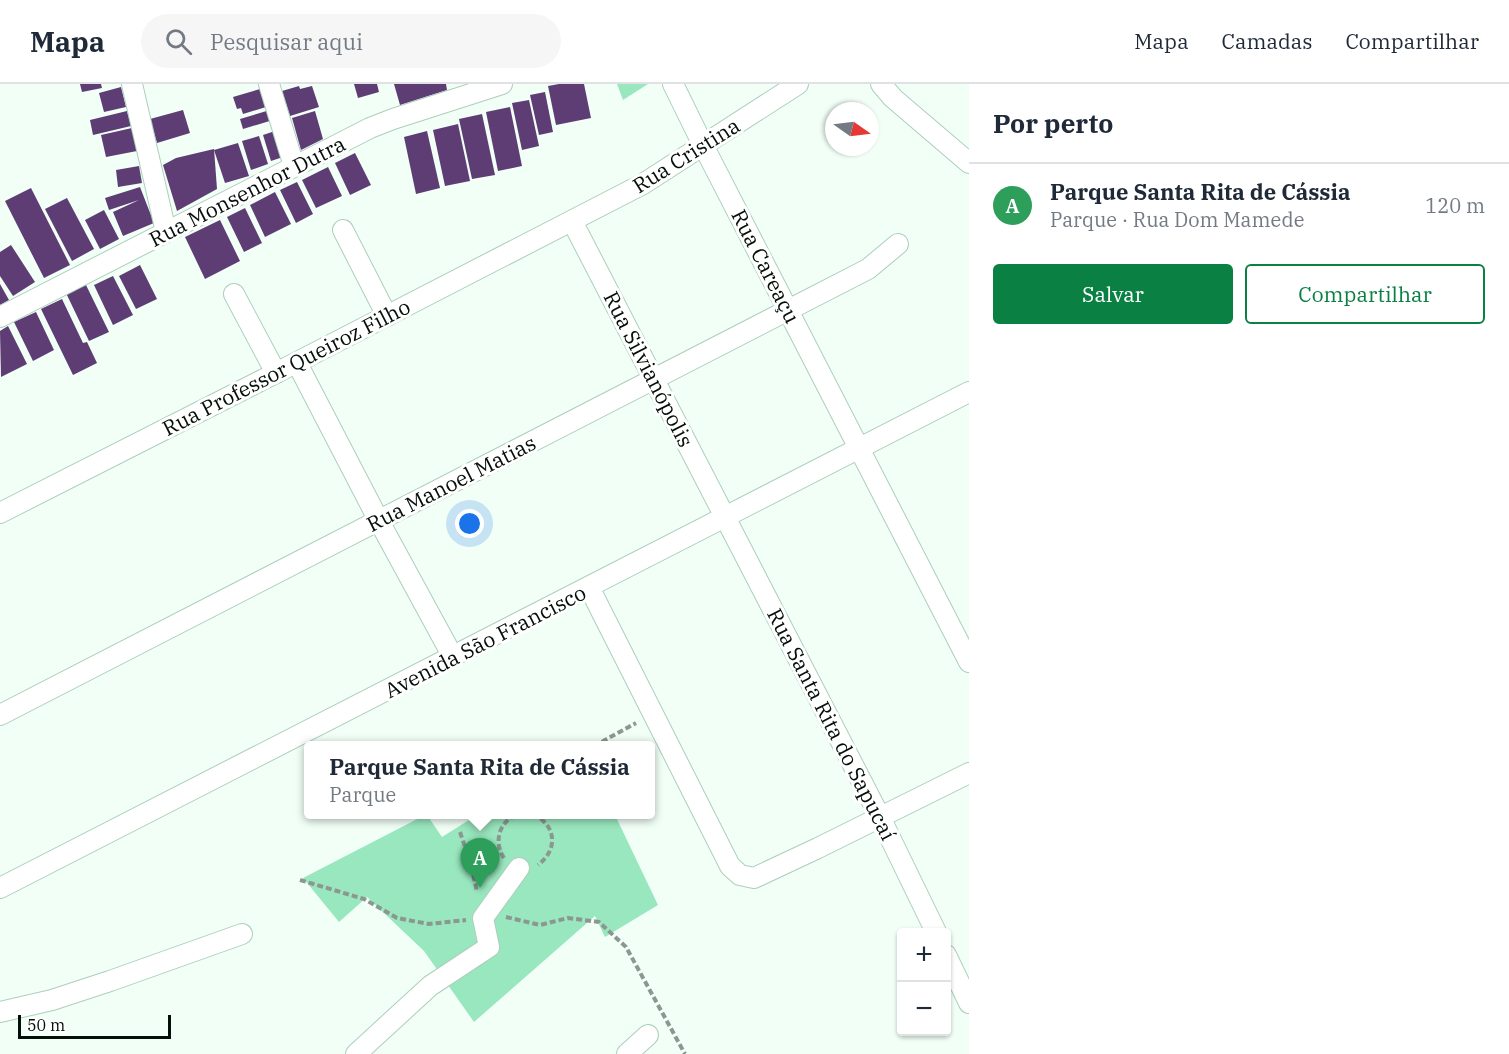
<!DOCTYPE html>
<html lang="pt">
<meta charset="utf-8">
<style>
:root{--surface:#fff;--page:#f6f6f7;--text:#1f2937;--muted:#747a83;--line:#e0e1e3;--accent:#0b8043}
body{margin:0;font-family:"IBM Plex Serif",serif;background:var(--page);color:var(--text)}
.controls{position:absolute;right:18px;bottom:18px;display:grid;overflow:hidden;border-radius:6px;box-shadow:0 2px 4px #0004}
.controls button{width:54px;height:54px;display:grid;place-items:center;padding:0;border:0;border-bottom:2px solid var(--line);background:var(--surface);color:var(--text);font:30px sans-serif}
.compass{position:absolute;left:825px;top:18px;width:54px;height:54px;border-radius:50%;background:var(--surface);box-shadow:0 2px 4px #0004;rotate:104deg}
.scale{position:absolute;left:18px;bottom:15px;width:153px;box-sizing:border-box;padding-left:6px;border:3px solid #040f09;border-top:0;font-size:16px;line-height:21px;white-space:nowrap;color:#040f09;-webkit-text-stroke:4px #fff;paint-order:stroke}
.you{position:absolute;left:470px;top:440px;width:21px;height:21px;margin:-15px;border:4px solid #fff;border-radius:50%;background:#1a73e8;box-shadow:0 0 0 9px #1a73e833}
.badge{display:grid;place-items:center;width:39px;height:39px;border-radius:50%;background:var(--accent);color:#fff;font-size:20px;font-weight:700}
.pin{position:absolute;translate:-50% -50px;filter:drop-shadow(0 2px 3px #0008)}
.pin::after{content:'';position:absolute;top:32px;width:21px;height:18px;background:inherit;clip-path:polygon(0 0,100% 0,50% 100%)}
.popup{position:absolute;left:304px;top:657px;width:351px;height:78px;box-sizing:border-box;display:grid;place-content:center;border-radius:6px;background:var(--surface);filter:drop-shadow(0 2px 4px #0005);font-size:20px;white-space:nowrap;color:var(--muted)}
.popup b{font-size:22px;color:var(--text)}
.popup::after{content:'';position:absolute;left:50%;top:100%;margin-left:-12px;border:12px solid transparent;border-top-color:var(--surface)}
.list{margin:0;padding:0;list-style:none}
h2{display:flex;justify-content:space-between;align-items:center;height:78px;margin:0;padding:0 24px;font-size:26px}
h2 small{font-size:20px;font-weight:400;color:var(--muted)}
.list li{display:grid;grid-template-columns:39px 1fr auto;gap:18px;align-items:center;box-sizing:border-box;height:84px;padding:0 24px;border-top:2px solid var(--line)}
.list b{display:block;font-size:22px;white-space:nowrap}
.list p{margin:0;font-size:20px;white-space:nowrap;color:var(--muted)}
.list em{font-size:20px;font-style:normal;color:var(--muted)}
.actions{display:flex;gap:12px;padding:18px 24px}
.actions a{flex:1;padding:14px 0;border:2px solid var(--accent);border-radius:6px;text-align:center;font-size:21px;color:var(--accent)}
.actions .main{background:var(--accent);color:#fff}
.icon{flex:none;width:33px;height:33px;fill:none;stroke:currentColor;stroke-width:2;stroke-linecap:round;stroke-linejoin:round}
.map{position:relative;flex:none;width:969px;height:970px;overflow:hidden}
header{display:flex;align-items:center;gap:36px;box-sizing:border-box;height:84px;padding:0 30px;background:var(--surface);border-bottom:2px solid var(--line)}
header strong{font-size:28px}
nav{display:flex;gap:33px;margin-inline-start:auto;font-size:21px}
.search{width:420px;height:54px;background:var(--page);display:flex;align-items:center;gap:15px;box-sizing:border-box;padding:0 21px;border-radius:33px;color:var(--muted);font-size:22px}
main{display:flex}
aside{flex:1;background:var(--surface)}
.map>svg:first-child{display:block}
.green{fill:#99e7be}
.building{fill:#5e3d75}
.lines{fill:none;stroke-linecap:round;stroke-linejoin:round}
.minor-casing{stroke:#accfbb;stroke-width:22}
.path{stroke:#8b9790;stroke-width:4;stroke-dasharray:6 3;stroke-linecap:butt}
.minor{stroke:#fff;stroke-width:20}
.labels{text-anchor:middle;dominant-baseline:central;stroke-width:6;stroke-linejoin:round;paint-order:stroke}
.street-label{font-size:21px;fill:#040f09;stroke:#fff}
</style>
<header>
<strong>Mapa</strong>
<div class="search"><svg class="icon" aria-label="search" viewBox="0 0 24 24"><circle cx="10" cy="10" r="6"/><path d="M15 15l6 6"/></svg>Pesquisar aqui</div>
<nav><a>Mapa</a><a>Camadas</a><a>Compartilhar</a></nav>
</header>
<main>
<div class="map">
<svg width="969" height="970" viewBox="0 0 969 970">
<rect width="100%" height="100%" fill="#f1fff7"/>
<g class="green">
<path d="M617,0H648L623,16Z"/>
<path d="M425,731H427L442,753L477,731H615L658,821L605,853L595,832L474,938L424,867L367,813L339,838L303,794Z"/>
</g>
<g class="building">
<path d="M80,0H101L102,4L82,8Z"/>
<path d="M354,0H377L379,8L358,14Z"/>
<path d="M394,0H446L447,6L400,21Z"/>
<path d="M559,0H584L591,34L556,41L548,2Z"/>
<path d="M299,2L300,5L312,2L319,23L290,32L282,7Z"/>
<path d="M121,3L126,23L104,28L99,9Z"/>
<path d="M260,5L266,23L243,30L241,24L237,25L233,13Z"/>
<path d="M545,8L553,48L539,51L530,11Z"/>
<path d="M529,16L539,62L522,66L512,19Z"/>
<path d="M510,23L522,82L498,87L486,28Z"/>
<path d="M183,26L190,49L157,59L150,35Z"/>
<path d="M270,26L273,36L243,45L240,35Z"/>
<path d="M127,27L131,42L93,51L90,36Z"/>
<path d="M315,27L323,55L301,66L292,34Z"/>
<path d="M482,30L495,91L472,95L459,35Z"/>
<path d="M458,40L470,97L445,102L433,46Z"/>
<path d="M132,44L137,67L106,73L101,51Z"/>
<path d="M275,47L283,73L271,77L263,51Z"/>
<path d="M427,47L440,104L416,110L404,53Z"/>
<path d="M259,52L268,80L251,86L242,57Z"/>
<path d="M238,59L249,92L225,99L214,66Z"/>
<path d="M214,65L217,105L177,127L163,81L176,74Z"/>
<path d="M355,69L371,101L350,111L335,79Z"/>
<path d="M139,82L142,99L118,103L116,86Z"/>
<path d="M328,83L342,112L316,124L302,96Z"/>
<path d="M297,98L313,130L296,139L280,106Z"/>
<path d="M140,103L154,139L123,152L113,128L139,116L109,126L105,114Z"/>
<path d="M31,104L70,181L44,194L5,117Z"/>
<path d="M275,108L291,140L265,153L250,121Z"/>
<path d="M67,114L94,165L72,177L45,125Z"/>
<path d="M245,124L262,159L244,168L227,133Z"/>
<path d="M104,126L119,155L100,165L85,136Z"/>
<path d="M220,136L240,177L205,195L185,153Z"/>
<path d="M11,161L35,198L13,212L0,192V168Z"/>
<path d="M140,181L157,215L136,225L119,192Z"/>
<path d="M113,192L133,231L113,241L94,201Z"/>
<path d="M85,199L109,248L89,257L66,209Z"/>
<path d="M0,200L9,216L0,221Z"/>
<path d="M62,215L83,259L87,258L97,279L73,291L41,225Z"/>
<path d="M36,228L54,266L33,277L14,238Z"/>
<path d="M8,242L27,280L1,293L0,247Z"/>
</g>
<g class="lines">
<g class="minor-casing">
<g id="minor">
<path d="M132,0L166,148"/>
<path d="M269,0L294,82"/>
<path d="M673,0L703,61L969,578"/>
<path d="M881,0L893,14L969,79"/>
<path d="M572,137L880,733L936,848"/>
<path d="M343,146L387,232"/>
<path d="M234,210L276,289"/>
<path d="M0,233L370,44L393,35L502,0"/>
<path d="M297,279L379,437L453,573"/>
<path d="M0,429L276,289L643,100L798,0"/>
<path d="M589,503L730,782L740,791L754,794L818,764L969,689"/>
<path d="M0,631L868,185L898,160"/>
<path d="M0,804L969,308"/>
<path d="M946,871L969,919"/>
<path d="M0,928L52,916L110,897L242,850"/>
<path d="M356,970L430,902L489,863L483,834L519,784"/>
<path d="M627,970L648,951"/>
</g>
</g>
<g class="path">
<path d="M594,662L636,639"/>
<path d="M533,730C556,741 559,765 538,781"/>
<path d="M460,748L471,781L477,808"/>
<path d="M504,774C493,758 499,735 520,730"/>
<path d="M300,796L364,815L397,834L429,840L466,836"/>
<path d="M506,833L540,841L568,834L599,838L626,863L685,970"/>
</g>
<use href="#minor" class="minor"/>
</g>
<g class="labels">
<g class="street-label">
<text transform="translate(686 71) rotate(-32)">Rua Cristina</text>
<text transform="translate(247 107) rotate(-27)">Rua Monsenhor Dutra</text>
<text transform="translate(766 182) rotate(63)">Rua Careaçu</text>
<text transform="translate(286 283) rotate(-27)">Rua Professor Queiroz Filho</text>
<text transform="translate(649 285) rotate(63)">Rua Silvianópolis</text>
<text transform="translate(451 399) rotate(-27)">Rua Manoel Matias</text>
<text transform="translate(485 557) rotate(-27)">Avenida São Francisco</text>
<text transform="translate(832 640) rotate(63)">Rua Santa Rita do Sapucaí</text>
</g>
</g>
</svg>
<div class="controls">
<button>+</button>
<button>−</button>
</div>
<svg class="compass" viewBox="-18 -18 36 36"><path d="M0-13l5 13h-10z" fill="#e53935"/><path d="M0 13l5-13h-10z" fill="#747a83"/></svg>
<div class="scale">50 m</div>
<div class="you"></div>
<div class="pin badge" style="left:480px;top:804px;background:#2e9e5b">A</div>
<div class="popup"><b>Parque Santa Rita de Cássia</b>Parque</div>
</div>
<aside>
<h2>Por perto<small></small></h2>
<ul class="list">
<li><span class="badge" style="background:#2e9e5b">A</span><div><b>Parque Santa Rita de Cássia</b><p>Parque · Rua Dom Mamede</p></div><em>120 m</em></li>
</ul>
<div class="actions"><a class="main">Salvar</a><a>Compartilhar</a></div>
</aside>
</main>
